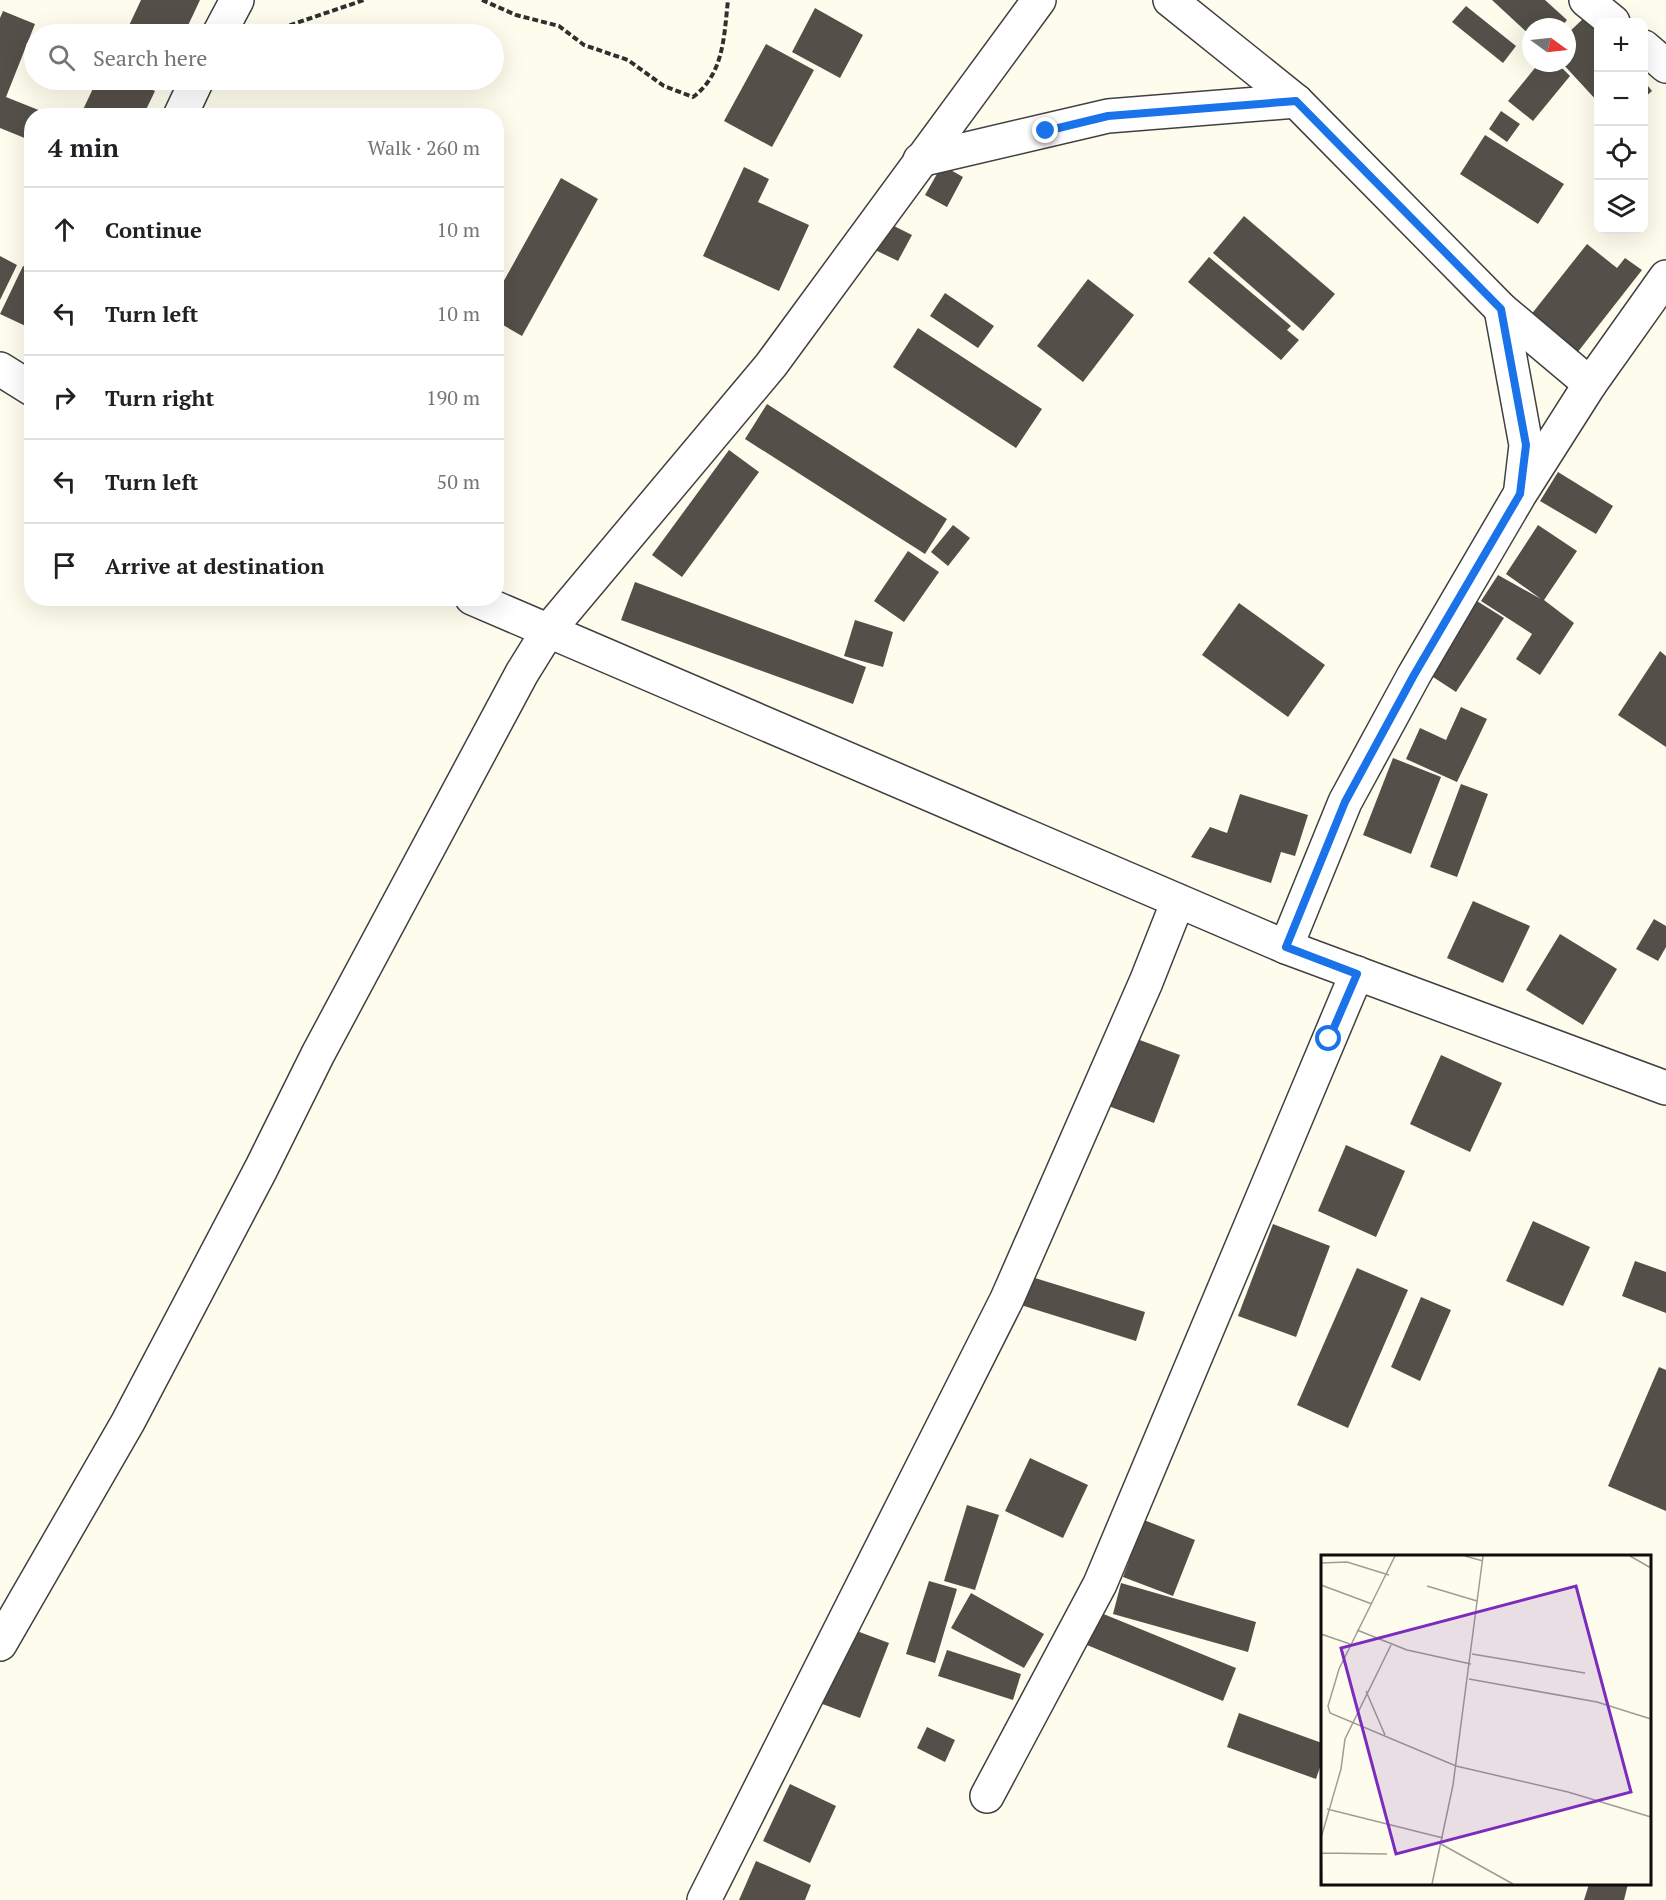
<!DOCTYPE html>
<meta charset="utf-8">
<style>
:root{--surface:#fff;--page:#f2f2f2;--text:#202124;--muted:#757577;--line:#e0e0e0}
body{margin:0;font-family:"PT Serif",serif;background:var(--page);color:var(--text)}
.controls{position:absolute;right:18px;top:18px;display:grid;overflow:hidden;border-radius:12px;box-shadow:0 6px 24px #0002}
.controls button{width:54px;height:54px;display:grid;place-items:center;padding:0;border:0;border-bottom:2px solid var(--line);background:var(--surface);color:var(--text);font:30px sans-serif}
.compass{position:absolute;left:1522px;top:18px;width:54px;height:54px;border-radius:50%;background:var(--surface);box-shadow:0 6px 24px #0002;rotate:105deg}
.stop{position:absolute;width:18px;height:18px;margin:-14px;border:4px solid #1a73e8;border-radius:50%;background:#fff}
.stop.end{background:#1a73e8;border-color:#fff;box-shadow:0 2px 6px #0008}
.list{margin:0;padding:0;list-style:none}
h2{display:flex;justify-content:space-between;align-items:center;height:78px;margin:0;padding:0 24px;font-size:26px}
h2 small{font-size:20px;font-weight:400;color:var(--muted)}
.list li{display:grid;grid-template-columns:39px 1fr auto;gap:18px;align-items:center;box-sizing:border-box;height:84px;padding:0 24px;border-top:2px solid var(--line)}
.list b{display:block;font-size:22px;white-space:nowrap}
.list em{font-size:20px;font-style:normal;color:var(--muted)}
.icon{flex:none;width:33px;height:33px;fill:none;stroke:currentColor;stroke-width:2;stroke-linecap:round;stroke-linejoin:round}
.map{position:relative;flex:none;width:1666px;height:1900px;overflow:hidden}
.search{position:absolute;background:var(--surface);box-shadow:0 6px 24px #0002;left:24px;top:24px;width:480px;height:66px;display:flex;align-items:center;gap:15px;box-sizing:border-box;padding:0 21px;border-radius:33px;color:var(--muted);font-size:22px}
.panel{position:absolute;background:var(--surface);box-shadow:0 6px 24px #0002;left:24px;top:108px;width:480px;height:498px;border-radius:24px}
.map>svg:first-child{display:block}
.building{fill:#554f49}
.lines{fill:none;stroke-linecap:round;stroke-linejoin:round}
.minor-casing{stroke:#404040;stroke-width:36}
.path{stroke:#2f2f2f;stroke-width:4;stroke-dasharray:6 3;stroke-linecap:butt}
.minor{stroke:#fff;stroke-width:33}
.route{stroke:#1a73e8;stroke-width:8}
.inset-road{fill:none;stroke:#9e9d93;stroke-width:1.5}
.view{fill:#7b2cbf;fill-opacity:0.15;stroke:#7b2cbf;stroke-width:3}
.inset-edge{fill:none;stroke:#0d0d0d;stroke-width:3}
</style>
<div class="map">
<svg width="1666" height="1900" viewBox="0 0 1666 1900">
<rect width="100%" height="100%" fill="#fefded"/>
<g class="building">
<path d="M141,0H200L184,34H125Z"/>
<path d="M1492,0H1545L1567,20L1561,27H1531V36Z"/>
<path d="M1466,6L1516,46L1503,63L1452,22Z"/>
<path d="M815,8L863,35L840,78L792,52Z"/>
<path d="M3,11L35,24L6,97L51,115L32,116V141L0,128V18Z"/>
<path d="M1585,17L1598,32V102L1562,63H1567V34Z"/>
<path d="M766,44L814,70L772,147L724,121Z"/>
<path d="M1539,63H1557L1570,76L1533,121L1508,101Z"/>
<path d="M97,80H131L155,91L143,116H80Z"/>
<path d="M1644,81L1652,91L1644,98Z"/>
<path d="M1501,111L1520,124L1507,142L1489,129Z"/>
<path d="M1485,135L1564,184L1538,224L1460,174Z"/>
<path d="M942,165L963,177L947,207L925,195Z"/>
<path d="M744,167L769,179L758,202L809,225L779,291L703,256Z"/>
<path d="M561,178L598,199L522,336L496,321V295Z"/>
<path d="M1244,216L1335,294L1303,331L1213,253Z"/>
<path d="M884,221L912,235L898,261L871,248Z"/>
<path d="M1587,244L1617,268L1625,258L1642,270L1577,353L1530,316Z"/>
<path d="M0,256L17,265L0,300Z"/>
<path d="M1209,257L1291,326L1287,330L1299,340L1281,360L1188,282Z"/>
<path d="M23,266L32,270V329L0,314Z"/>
<path d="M1088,279L1134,315L1083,382L1037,346Z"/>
<path d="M945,293L994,326L978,348L930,316Z"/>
<path d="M918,328L1042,409L1016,448L893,367Z"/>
<path d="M767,404L947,519L925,554L745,439Z"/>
<path d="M729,450L759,472L682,577L652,555Z"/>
<path d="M1558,472L1613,506L1596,534L1540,501Z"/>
<path d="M953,525L970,538L948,566L931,552Z"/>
<path d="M1538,525L1577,551L1544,600L1574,623L1540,675L1516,659L1532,634L1481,601L1498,575L1541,599L1506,574Z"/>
<path d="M908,551L939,572L904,622L874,601Z"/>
<path d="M635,582L866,667L853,704L621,620Z"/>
<path d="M1477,601L1504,618L1456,692L1430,675Z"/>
<path d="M1239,603L1325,665L1288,717L1202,655Z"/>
<path d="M855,620L893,632L883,667L844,656Z"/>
<path d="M1660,651L1666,656V747L1618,715Z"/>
<path d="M1461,707L1487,719L1457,782L1406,759L1420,728L1446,740Z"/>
<path d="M1393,758L1441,777L1411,854L1363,835Z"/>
<path d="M1461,784L1488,794L1457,877L1430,867Z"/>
<path d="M1240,794L1308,815L1295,856L1281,852L1271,883L1191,857L1210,827L1227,833Z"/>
<path d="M1473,901L1530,926L1503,983L1447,958Z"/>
<path d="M1654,919L1666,926V947L1658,961L1636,949Z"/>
<path d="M1560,934L1617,969L1583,1025L1526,990Z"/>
<path d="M1129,1036L1180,1055L1154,1123L1103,1104Z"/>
<path d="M1441,1055L1502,1083L1470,1152L1410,1124Z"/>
<path d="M1346,1145L1405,1171L1376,1237L1318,1211Z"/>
<path d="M1533,1221L1590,1247L1563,1306L1506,1281Z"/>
<path d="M1273,1224L1330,1246L1296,1337L1238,1316Z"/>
<path d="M1635,1261L1666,1272V1313L1622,1296Z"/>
<path d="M1357,1268L1408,1290L1348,1428L1297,1405Z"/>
<path d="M1022,1274L1145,1312L1136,1341L1014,1303Z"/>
<path d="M1421,1297L1451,1310L1420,1381L1391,1367Z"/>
<path d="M1659,1367L1666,1370V1511L1608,1486Z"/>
<path d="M1030,1458L1088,1485L1063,1538L1005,1511Z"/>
<path d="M967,1505L999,1515L975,1590L944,1581Z"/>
<path d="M1144,1520L1195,1540L1173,1596L1123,1577Z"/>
<path d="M929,1581L957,1589L935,1663L906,1654Z"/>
<path d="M1121,1583L1256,1622L1248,1652L1113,1614Z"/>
<path d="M971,1593L1044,1634L1024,1668L951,1628Z"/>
<path d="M1101,1613L1236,1668L1223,1701L1087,1645Z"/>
<path d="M846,1627L889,1643L860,1718L817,1702Z"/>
<path d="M947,1650L1021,1674L1013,1700L938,1676Z"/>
<path d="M1239,1713L1322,1743V1761L1316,1779L1227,1747Z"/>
<path d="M927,1727L955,1740L945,1762L917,1748Z"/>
<path d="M790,1784L836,1806L810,1863L763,1841Z"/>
<path d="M756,1861L811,1885L805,1900H739Z"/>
<path d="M1589,1884H1628L1624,1900H1584Z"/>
</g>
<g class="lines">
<g class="minor-casing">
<g id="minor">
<path d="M1170,0L1296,101L1501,309L1590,384"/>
<path d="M1586,0L1613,22"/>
<path d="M219,34L237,0"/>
<path d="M1644,47L1666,66"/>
<path d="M180,116L197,80"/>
<path d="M920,160L1108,116L1296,101"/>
<path d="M1501,309L1526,445L1521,488"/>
<path d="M0,369L32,389"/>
<path d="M472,598L1286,947L1666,1088"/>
<path d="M1286,947L1345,802L1414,675L1520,494L1590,384L1666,277"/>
<path d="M0,1644L128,1422L261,1169L318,1054L522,673L548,631L771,365L1039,0"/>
<path d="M987,1796L1100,1584L1357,973"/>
<path d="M704,1900L1007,1299L1146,982L1178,901"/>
</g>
</g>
<g class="path">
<path d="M482,0L516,15L559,26L584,45L628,60L664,86L693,97C724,74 724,36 728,0"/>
<path d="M264,34L364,0"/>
</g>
<use href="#minor" class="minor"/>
</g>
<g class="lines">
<path class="route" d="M1046,131L1108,116L1296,101L1501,309L1526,445L1520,494L1414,675L1345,802L1286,947L1357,974L1329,1039"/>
</g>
<g transform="translate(1321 1555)">
<rect width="330" height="330" fill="#fefded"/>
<path class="inset-road" d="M74,1L18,114L7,151L9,158L135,211L247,237L330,262M144,1L162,6M309,1L330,13M0,8L26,7L68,20M0,30L51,49M106,31L156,46M36,75L86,95L150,109M0,79L29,89M151,99L264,118M148,124L276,147L330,164M45,136L64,180M6,254L122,283M120,289L192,329M1,298L66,299M1,329L0,283L20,214L24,184L70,90M111,329L132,230L162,1"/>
<path class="view" d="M255,31L310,237L75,299L20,93Z"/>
<rect width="330" height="330" class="inset-edge"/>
</g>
</svg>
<div class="controls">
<button>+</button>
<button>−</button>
<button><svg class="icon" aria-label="locate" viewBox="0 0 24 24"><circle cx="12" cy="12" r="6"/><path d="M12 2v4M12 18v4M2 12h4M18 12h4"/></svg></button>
<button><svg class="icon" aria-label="layers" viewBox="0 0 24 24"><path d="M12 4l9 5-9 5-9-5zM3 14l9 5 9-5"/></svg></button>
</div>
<svg class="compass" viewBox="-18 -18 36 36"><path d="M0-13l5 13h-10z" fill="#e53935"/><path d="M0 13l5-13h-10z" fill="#757577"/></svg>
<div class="stop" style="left:1329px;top:1039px"></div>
<div class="stop end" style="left:1046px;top:131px"></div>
<div class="search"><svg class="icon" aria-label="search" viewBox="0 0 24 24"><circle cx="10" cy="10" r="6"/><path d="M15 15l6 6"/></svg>Search here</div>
<section class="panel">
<h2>4 min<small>Walk · 260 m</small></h2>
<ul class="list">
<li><svg class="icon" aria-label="ahead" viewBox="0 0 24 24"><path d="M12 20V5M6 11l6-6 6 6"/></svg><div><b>Continue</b></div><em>10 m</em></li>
<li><svg class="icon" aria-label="left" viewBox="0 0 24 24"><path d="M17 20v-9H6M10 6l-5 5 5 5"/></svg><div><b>Turn left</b></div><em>10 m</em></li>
<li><svg class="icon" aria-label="right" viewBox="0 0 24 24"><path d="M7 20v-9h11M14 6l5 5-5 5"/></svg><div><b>Turn right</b></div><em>190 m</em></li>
<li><svg class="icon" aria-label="left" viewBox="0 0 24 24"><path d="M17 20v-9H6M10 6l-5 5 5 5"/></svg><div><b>Turn left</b></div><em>50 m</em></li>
<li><svg class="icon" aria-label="arrive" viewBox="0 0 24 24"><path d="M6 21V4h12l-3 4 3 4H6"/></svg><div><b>Arrive at destination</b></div></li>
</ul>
</section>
</div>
